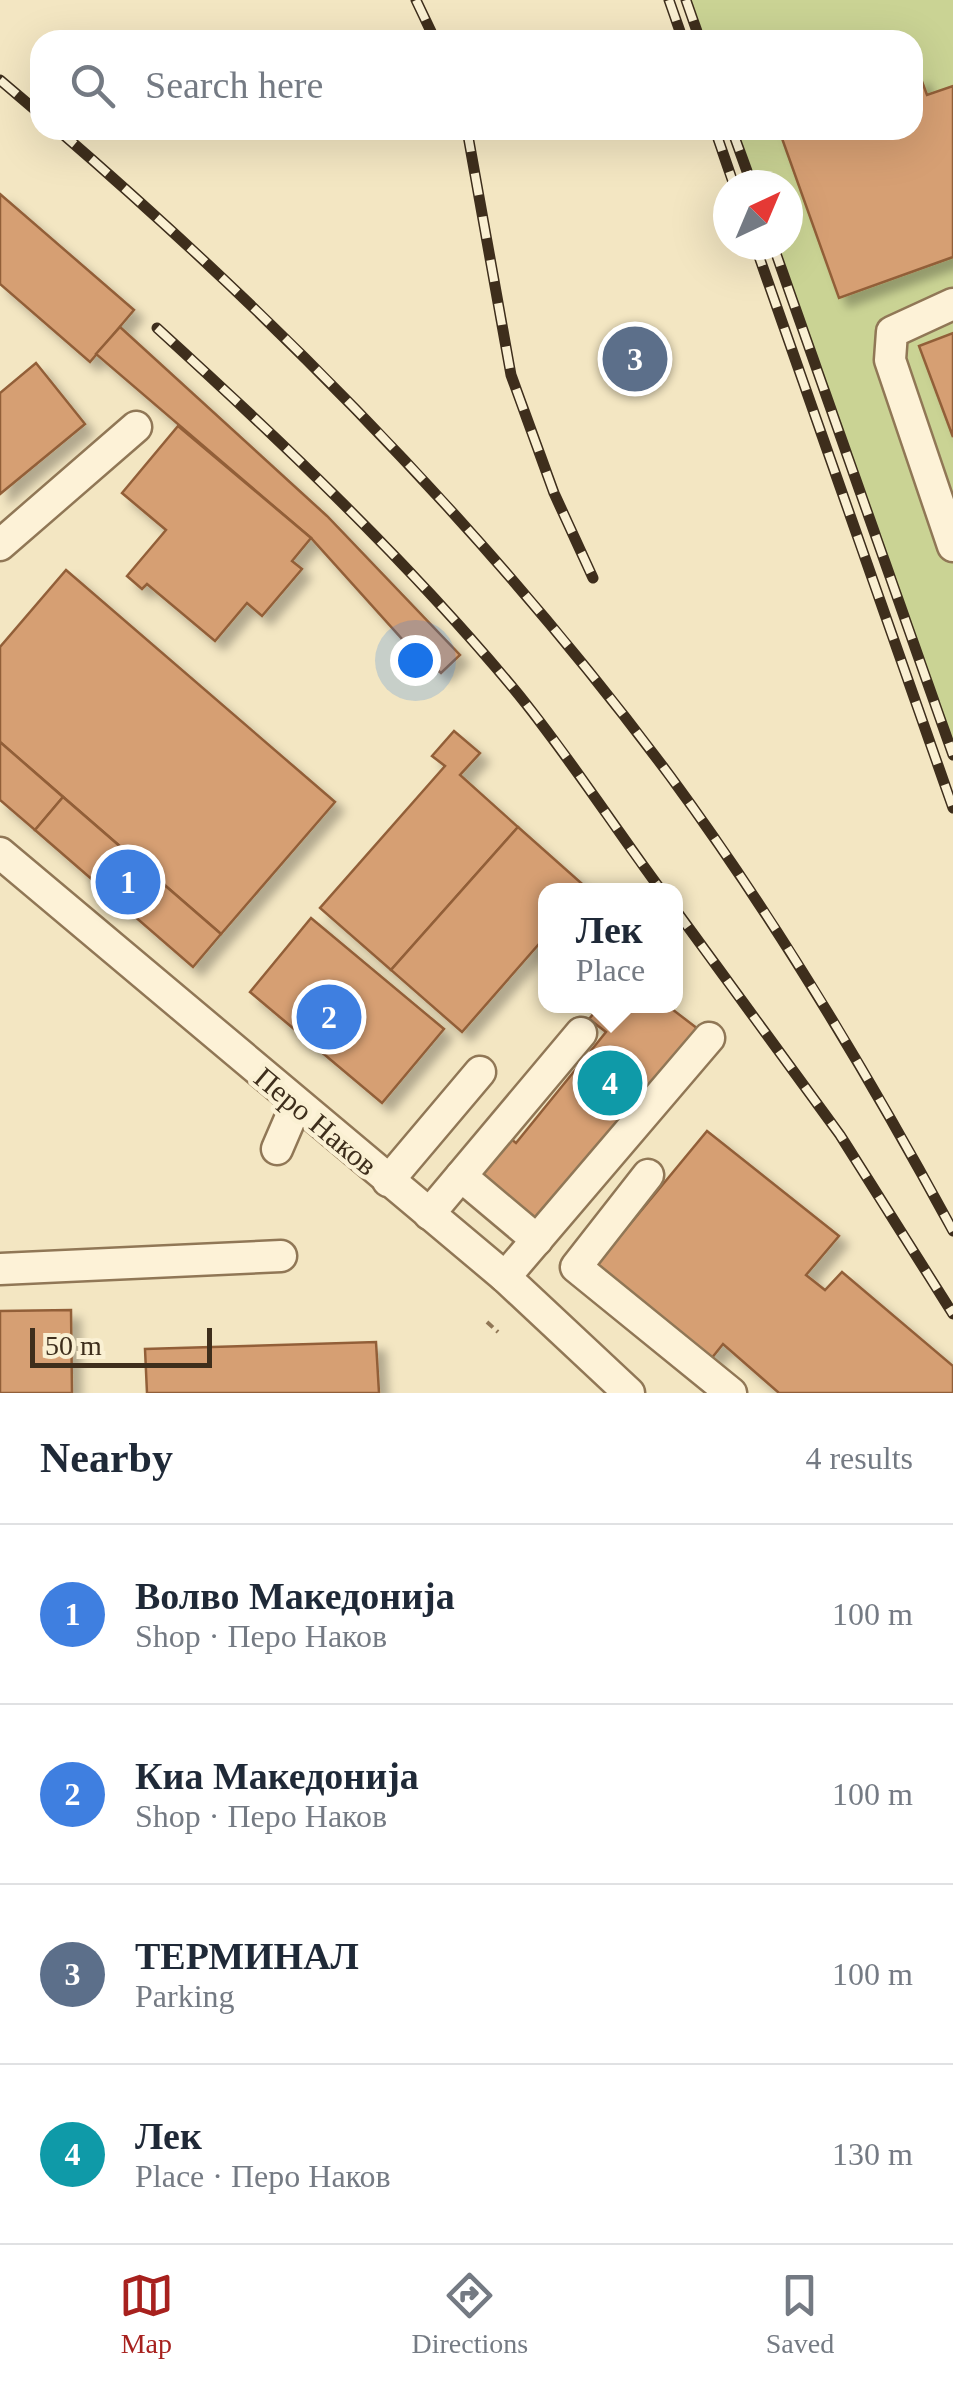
<!DOCTYPE html>
<meta charset="utf-8">
<style>
:root{--surface:#fff;--page:#f6f6f7;--text:#1f2937;--muted:#747a83;--line:#e0e1e3;--accent:#a7211e}
body{margin:0;font-family:Georgia,serif;background:var(--page);color:var(--text)}
.compass{position:absolute;left:713px;top:170px;width:90px;height:90px;border-radius:50%;background:var(--surface);box-shadow:0 10px 40px #0002;rotate:44deg}
.scale{position:absolute;left:30px;bottom:25px;width:182px;box-sizing:border-box;padding-left:10px;border:5px solid #3e2e1c;border-top:0;font-size:28px;line-height:35px;white-space:nowrap;color:#3e2e1c;-webkit-text-stroke:8px #faf0d3;paint-order:stroke}
.you{position:absolute;left:415px;top:660px;width:35px;height:35px;margin:-25px;border:8px solid #fff;border-radius:50%;background:#1a73e8;box-shadow:0 0 0 15px #1a73e833}
.badge{display:grid;place-items:center;width:65px;height:65px;border-radius:50%;background:var(--accent);color:#fff;font-size:32px;font-weight:700}
.pin{position:absolute;translate:-50% -50%;border:5px solid #fff;box-shadow:0 2px 10px #0006}
.popup{position:absolute;left:538px;top:883px;width:145px;height:130px;box-sizing:border-box;display:grid;place-content:center;border-radius:20px;background:var(--surface);filter:drop-shadow(0 2px 8px #0005);font-size:32px;white-space:nowrap;color:var(--muted)}
.popup b{font-size:38px;color:var(--text)}
.popup::after{content:'';position:absolute;left:50%;top:100%;margin-left:-20px;border:20px solid transparent;border-top-color:var(--surface)}
.list{margin:0;padding:0;list-style:none}
h2{display:flex;justify-content:space-between;align-items:center;height:130px;margin:0;padding:0 40px;font-size:42px}
h2 small{font-size:32px;font-weight:400;color:var(--muted)}
.list li{display:grid;grid-template-columns:65px 1fr auto;gap:30px;align-items:center;box-sizing:border-box;height:180px;padding:0 40px;border-top:2px solid var(--line)}
.list b{display:block;font-size:38px;white-space:nowrap}
.list p{margin:0;font-size:32px;white-space:nowrap;color:var(--muted)}
.list em{font-size:32px;font-style:normal;color:var(--muted)}
.icon{flex:none;width:55px;height:55px;fill:none;stroke:currentColor;stroke-width:2;stroke-linecap:round;stroke-linejoin:round}
.map{position:relative;flex:none;width:953px;height:1393px;overflow:hidden}
.search{position:absolute;background:var(--surface);box-shadow:0 10px 40px #0002;left:30px;right:30px;top:30px;height:110px;display:flex;align-items:center;gap:25px;box-sizing:border-box;padding:0 35px;border-radius:30px;color:var(--muted);font-size:38px}
.sheet{height:850px;background:var(--surface)}
nav{display:flex;justify-content:space-around;align-items:center;box-sizing:border-box;height:140px;border-top:2px solid var(--line);background:var(--surface);font-size:28px;color:var(--muted)}
nav a{display:grid;justify-items:center;gap:5px}
nav .on{color:var(--accent)}
.map>svg:first-child{display:block}
.green{fill:#cad394}
.building{fill:#d69f73;stroke:#925f39;stroke-width:2.5;filter:url(#shadow)}
.lines{fill:none;stroke-linecap:round;stroke-linejoin:round}
.minor-casing{stroke:#907756;stroke-width:35}
.path{stroke:#907756;stroke-width:4;stroke-dasharray:8 5;stroke-linecap:butt}
.minor{stroke:#fdf2d7;stroke-width:30}
.rail-casing{stroke:#3e2e1c;stroke-width:11}
.rail{stroke:#faf0d3;stroke-width:8;stroke-dasharray:22;stroke-linecap:butt}
.labels{text-anchor:middle;dominant-baseline:central;stroke-width:9;stroke-linejoin:round;paint-order:stroke}
.street-label{font-size:30px;fill:#3e2e1c;stroke:#faf0d3}
</style>
<div class="map">
<svg width="953" height="1393" viewBox="0 0 953 1393">
<defs>
<filter id="shadow"><feDropShadow dx="9" dy="9" stdDeviation="5" flood-color="#0004"/></filter>
</defs>
<rect width="100%" height="100%" fill="#f3e6c2"/>
<path class="green" d="M686,0H953V755L773,245H788V185H752L732,130H913V40H700Z"/>
<g class="building">
<path d="M920,76L927,95L953,86V257L839,298L779,130H913V79Z"/>
<path d="M0,194L134,310L90,362L0,284Z"/>
<path d="M120,327L327,516L460,655L441,673L403,640L311,538L96,354Z"/>
<path d="M953,333V437L919,346Z"/>
<path d="M36,363L85,424L0,494V393Z"/>
<path d="M178,426L311,538L292,561L302,569L262,616L247,603L215,641L147,584L142,589L127,576L166,530L122,493Z"/>
<path d="M66,570L335,802L221,934L0,742V647Z"/>
<path d="M454,731L480,753L460,775L518,827L391,970L320,908L445,766L432,756Z"/>
<path d="M0,742L63,797L35,830L0,800Z"/>
<path d="M63,797L221,934L193,967L35,830Z"/>
<path d="M518,827L589,890H545V937L462,1032L391,970Z"/>
<path d="M311,918L444,1029L382,1103L250,992Z"/>
<path d="M600,1006H668L698,1029L538,1227L472,1174L505,1134L516,1143L606,1032L589,1019Z"/>
<path d="M707,1131L839,1236L806,1275L825,1290L842,1272L953,1366V1393H779L723,1344L711,1359L597,1264Z"/>
<path d="M71,1310L72,1393H0V1311Z"/>
<path d="M376,1342L379,1393H147L145,1349Z"/>
</g>
<g class="lines">
<g class="minor-casing">
<g id="minor">
<path d="M953,304L892,332L890,360L953,546"/>
<path d="M0,545L136,427"/>
<path d="M0,853L505,1277L629,1393"/>
<path d="M277,1149L296,1105"/>
<path d="M648,1175L576,1267L731,1393"/>
<path d="M461,1176L537,1240"/>
<path d="M388,1181L480,1072"/>
<path d="M429,1214L581,1033"/>
<path d="M0,1269L281,1256"/>
<path d="M505,1277L709,1038"/>
</g>
</g>
<path class="path" d="M487,1322L498,1332"/>
<use href="#minor" class="minor"/>
<g class="rail-casing">
<g id="rail">
<path d="M416,0L435,40"/>
<path d="M669,0L683,40"/>
<path d="M686,0L700,40"/>
<path d="M0,80L40,114"/>
<path d="M58,130C283,324 493,538 670,776C776,920 868,1074 953,1231"/>
<path d="M467,130L511,375L554,493L593,578"/>
<path d="M715,130L734,185"/>
<path d="M732,130L752,185"/>
<path d="M755,245L953,808"/>
<path d="M773,245L953,755"/>
<path d="M157,328C282,442 405,558 514,689C566,752 612,824 661,890"/>
<path d="M675,909L840,1135L953,1314"/>
</g>
</g>
<use href="#rail" class="rail"/>
</g>
<g class="labels">
<g class="street-label">
<text transform="translate(316 1121) rotate(40)">Перо Наков</text>
</g>
</g>
</svg>
<svg class="compass" viewBox="-18 -18 36 36"><path d="M0-13l5 13h-10z" fill="#e53935"/><path d="M0 13l5-13h-10z" fill="#747a83"/></svg>
<div class="scale">50 m</div>
<div class="you"></div>
<div class="pin badge" style="left:128px;top:882px;background:#3f7fe0">1</div>
<div class="pin badge" style="left:329px;top:1017px;background:#3f7fe0">2</div>
<div class="pin badge" style="left:635px;top:359px;background:#5c6f8a">3</div>
<div class="pin badge" style="left:610px;top:1083px;background:#0f9aa8">4</div>
<div class="popup"><b>Лек</b>Place</div>
<div class="search"><svg class="icon" aria-label="search" viewBox="0 0 24 24"><circle cx="10" cy="10" r="6"/><path d="M15 15l6 6"/></svg>Search here</div>
</div>
<section class="sheet">
<h2>Nearby<small>4 results</small></h2>
<ul class="list">
<li><span class="badge" style="background:#3f7fe0">1</span><div><b>Волво Македонија</b><p>Shop · Перо Наков</p></div><em>100 m</em></li>
<li><span class="badge" style="background:#3f7fe0">2</span><div><b>Киа Македонија</b><p>Shop · Перо Наков</p></div><em>100 m</em></li>
<li><span class="badge" style="background:#5c6f8a">3</span><div><b>ТЕРМИНАЛ</b><p>Parking</p></div><em>100 m</em></li>
<li><span class="badge" style="background:#0f9aa8">4</span><div><b>Лек</b><p>Place · Перо Наков</p></div><em>130 m</em></li>
</ul>
</section>
<nav>
<a class="on"><svg class="icon" aria-label="map" viewBox="0 0 24 24"><path d="M3 6l6-2 6 2 6-2v14l-6 2-6-2-6 2zM9 4v14M15 6v14"/></svg>Map</a>
<a><svg class="icon" aria-label="directions" viewBox="0 0 24 24"><path d="M12 3l9 9-9 9-9-9zM9 14v-3h6M13 9l2 2-2 2"/></svg>Directions</a>
<a><svg class="icon" aria-label="saved" viewBox="0 0 24 24"><path d="M7 4h10v16l-5-4-5 4z"/></svg>Saved</a>
</nav>
